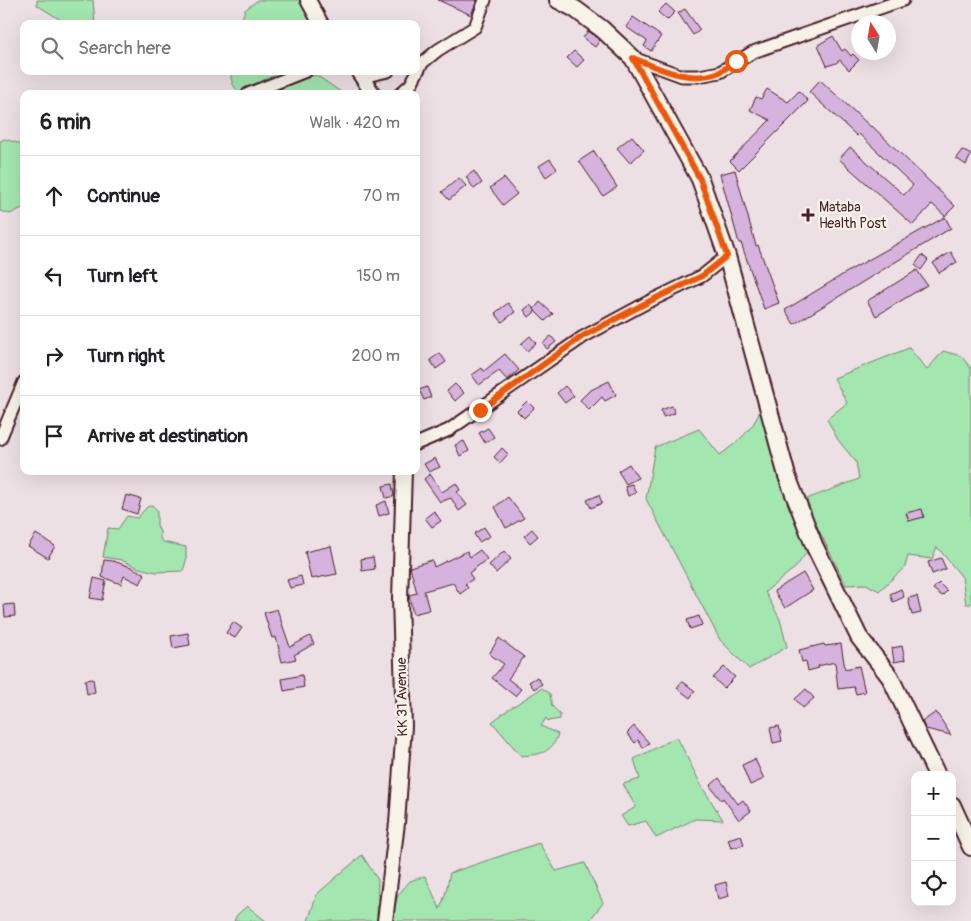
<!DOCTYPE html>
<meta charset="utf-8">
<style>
:root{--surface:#fff;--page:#f2f2f2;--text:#202124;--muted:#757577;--line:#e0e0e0}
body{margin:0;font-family:Pangolin,sans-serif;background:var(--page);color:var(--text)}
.controls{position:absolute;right:15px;bottom:15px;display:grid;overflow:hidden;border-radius:10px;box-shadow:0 5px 20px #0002}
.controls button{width:45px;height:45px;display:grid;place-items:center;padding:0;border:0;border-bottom:1px solid var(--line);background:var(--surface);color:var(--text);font:25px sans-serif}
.compass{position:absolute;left:851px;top:15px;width:45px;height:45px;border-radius:50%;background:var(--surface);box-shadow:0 5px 20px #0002;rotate:349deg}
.stop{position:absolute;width:15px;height:15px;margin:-11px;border:4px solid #ea580c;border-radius:50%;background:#fff}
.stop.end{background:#ea580c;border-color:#fff;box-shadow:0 1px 5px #0008}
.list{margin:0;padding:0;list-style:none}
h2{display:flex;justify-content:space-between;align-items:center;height:65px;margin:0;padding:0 20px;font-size:21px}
h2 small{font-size:16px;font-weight:400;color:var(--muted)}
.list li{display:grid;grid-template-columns:32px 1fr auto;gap:15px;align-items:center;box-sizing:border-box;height:80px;padding:0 20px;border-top:1px solid var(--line)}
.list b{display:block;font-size:19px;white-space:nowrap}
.list em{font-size:16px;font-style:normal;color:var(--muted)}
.icon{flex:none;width:28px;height:28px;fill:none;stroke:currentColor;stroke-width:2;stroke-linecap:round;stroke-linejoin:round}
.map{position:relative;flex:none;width:971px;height:921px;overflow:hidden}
.search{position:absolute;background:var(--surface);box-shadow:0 5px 20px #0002;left:20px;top:20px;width:400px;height:55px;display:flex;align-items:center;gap:12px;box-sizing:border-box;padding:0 18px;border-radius:10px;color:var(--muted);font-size:19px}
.panel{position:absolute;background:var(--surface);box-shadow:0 5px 20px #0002;left:20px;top:90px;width:400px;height:385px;border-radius:10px}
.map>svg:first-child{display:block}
.green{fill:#a3e6b0;stroke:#76826e}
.building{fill:#d5b3de;stroke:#4a1f2b}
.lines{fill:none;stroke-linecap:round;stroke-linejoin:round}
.minor-casing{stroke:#4a1f2b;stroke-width:15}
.tertiary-casing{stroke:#4a1f2b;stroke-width:18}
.secondary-casing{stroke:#4a1f2b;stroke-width:20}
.minor{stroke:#f7f3e8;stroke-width:11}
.tertiary{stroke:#f7f3e8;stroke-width:14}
.secondary{stroke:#f7f3e8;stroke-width:16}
.route{stroke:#ea580c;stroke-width:6}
.poi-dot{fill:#4a1f2b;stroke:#f7f3e8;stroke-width:2}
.labels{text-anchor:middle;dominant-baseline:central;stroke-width:4.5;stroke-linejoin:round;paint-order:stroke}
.poi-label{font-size:14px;fill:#4a1f2b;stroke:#f7f3e8;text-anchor:start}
.street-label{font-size:14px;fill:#4a1f2b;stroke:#f7f3e8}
</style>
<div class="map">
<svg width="971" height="921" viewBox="0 0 971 921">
<rect width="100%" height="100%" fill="#ede0e5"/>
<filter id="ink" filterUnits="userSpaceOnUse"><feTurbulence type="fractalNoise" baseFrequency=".02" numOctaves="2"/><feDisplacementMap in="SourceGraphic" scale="10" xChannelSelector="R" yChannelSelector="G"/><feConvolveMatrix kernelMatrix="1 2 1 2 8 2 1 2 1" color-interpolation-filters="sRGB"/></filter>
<g filter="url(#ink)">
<g class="green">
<path d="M37,0H93L95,24H67L37,5Z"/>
<path d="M258,0H301L309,19L316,22L317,24H240L245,10Z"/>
<path d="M231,71H300L240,93C233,87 230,80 231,71Z"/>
<path d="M316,75L344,94H253Z"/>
<path d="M5,139L24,145V207L10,214L0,211V141Z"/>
<path d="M909,348L927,370L943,351L961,356L971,368V604H966L962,577L937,547L932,559L908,556L905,567L879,591L866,584L846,585L804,500L859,479L856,462L838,440L827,419L847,403L834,378Z"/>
<path d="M760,411C776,458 789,505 807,552L796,567L765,592L780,619L787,647L749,669L720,640L646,499L655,447L699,429L720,455C736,443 753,430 760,411Z"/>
<path d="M152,505L157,510V525L160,532V538L163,542L186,547V561L183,571L156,572L139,568L121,560L103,557L108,528L118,529L127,516L137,518L147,507Z"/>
<path d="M542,688L550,694L552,706L560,714V719L548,721L546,718L541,726L558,734C552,754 540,754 521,756L492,722L509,709Z"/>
<path d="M677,737L701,785L723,820L695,819L656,838L646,821L628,826L621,816L636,807L623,784L640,779L634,759Z"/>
<path d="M539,843L556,871L585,863L603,903L589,921H391L398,895L410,881L425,876L440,909L445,895L450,873Z"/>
<path d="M362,855L378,880L377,921H308L317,894Z"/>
<path d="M247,906L266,921H234L237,915Z"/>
</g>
<g class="building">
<path d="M438,0H477L471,15Z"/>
<path d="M666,4L675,12L667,20L658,12Z"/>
<path d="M685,9L700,30L693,35L678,13Z"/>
<path d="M633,17L661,36L651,51L644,46L647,41L626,27Z"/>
<path d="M588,31L600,40L595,47L583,38Z"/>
<path d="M833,36L842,51L845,49L851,56L853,54L859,60L849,70L840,60L836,63L827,66L818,45Z"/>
<path d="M574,51L584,60L577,67L567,58Z"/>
<path d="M820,80L871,127L872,126L955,206L945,216L932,204L913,225L839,159L850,147L904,195L913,185L859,134L857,136L809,92Z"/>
<path d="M767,89L788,102L799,91L808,101L739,170L730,161L770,120L750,110L756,97L761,99Z"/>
<path d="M632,136L644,150L630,163L617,148Z"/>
<path d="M962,150L971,155L966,165L956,158Z"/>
<path d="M594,151L617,187L603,196L579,161Z"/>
<path d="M550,159L557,169L546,177L539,166Z"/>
<path d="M735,170L756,246L758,245L779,303L764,309L741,243H739L720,174Z"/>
<path d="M474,171L482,183L474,189L466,177Z"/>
<path d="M459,178L466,186L449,200L442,192Z"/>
<path d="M504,178L517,194L503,205L490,188Z"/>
<path d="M945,217L951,228L794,324L785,310L852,269Z"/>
<path d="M951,252L957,262L939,273L933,263Z"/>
<path d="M922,255L928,260L921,270L915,265Z"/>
<path d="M917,270L927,285L876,316L867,301Z"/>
<path d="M540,302L553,314L545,321L534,310L536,311L529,317L524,310L530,305L534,309Z"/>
<path d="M508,303L515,312L502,322L495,313Z"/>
<path d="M530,336L536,343L527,351L521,344Z"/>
<path d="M551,336L556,342L547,349L543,343Z"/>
<path d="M440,353L446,362L436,369L430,360Z"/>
<path d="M505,354L519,370L507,380L499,371L479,385L472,375L482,368L484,371Z"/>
<path d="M609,381L616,395L605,401L602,397L589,410L580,400L589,391Z"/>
<path d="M455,384L464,393L455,401L447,391Z"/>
<path d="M565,386L574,396L565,403L557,393Z"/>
<path d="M427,387L431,397L424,400L419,390Z"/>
<path d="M527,401L534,408L524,418L517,411Z"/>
<path d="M672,406L675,413L663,417L661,410Z"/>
<path d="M488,428L494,437L485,443L479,433Z"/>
<path d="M464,441L469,451L460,456L455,445Z"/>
<path d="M502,448L508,454L500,463L494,457Z"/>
<path d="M435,458L440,467L429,472L424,464Z"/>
<path d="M629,464L638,478L626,484L618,471Z"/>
<path d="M430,474L442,492L456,483L460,490L457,492L467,505L459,511L451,498L440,502L424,479Z"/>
<path d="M392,484L394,496L386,498L383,486Z"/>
<path d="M632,484L636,493L628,496L625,486Z"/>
<path d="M126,495L141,499L137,514L122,509Z"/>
<path d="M599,495L602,503L591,508L587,500Z"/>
<path d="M508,497L524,518L506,528L495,507Z"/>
<path d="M386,501L389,513L379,516L376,505Z"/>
<path d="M922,509L924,517L909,521L906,513Z"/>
<path d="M434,511L441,521L432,527L425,518Z"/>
<path d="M484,527L490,536L479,542L474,534Z"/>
<path d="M532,529L538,536L530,543L524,536Z"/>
<path d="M36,534L55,546L48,558L28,546Z"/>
<path d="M331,546L337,574L311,579L305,552Z"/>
<path d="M480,550L487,559L469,573L473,579L465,584L468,588L460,594L453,583L424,591L429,610L413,614L409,595L417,593L410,567L432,560L434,567L467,551L470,557Z"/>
<path d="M504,551L511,559L496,573L489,565Z"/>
<path d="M373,557L375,569L362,571L361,559Z"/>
<path d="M941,558L946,569L932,574L928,562Z"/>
<path d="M104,560L113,561L131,567L145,574L140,584L124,576L121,584L102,577Z"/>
<path d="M803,573L813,590L785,608L774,591Z"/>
<path d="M301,576L303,585L290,588L287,580Z"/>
<path d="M94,578L106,581L102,600L90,598Z"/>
<path d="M939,583L947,591L942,596L933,589Z"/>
<path d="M901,589L904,597L893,602L890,594Z"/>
<path d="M917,596L921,613L912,615L908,598Z"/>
<path d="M14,604L15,616L5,617L4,605Z"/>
<path d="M277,609L290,647L310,636L314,644L294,655L296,659L282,662L276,637L272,638L264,613Z"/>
<path d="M699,616L702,625L690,629L687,620Z"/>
<path d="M233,622L242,628L235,638L226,633Z"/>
<path d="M188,633L190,645L173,648L171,636Z"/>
<path d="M499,638L524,657L508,679L521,689L515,696L492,678L504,664L489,654Z"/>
<path d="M824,644L825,646L841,644L845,669L859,666L865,692L856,694L854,687L838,689L835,662L818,666L819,668L808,671L806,661L802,662L799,650Z"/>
<path d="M902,646L905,660L894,662L892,648Z"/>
<path d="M724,667L735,677L724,688L713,678Z"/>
<path d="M302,675L304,687L284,691L282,679Z"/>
<path d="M537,677L542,684L534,689L529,682Z"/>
<path d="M93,679L95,692L87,694L85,680Z"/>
<path d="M682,681L695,691L690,698L677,688Z"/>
<path d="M806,689L814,698L803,708L795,699Z"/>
<path d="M936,712L951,735L926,729L922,722Z"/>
<path d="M634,726L649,743L643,748L638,740L635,743L627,733Z"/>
<path d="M779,726L782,741L773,743L770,728Z"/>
<path d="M755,759L764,779L750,785L742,765Z"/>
<path d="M719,778L738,804L743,800L751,811L739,820L723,798L721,800L710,786Z"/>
<path d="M741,835L744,845L731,848L728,839Z"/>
<path d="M726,882L729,896L718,899L715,885Z"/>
</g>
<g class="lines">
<g class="minor-casing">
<g id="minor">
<path d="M633,58L682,76H699L720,72L753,52L903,0"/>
<path d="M416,64L422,63L438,50L475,27L485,0"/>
<path d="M362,77L388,71"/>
<path d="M248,94L306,71"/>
<path d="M400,94L411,84L422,63"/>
<path d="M0,439L24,382"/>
<path d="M416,444L449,430L583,337L648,302L702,276L727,256"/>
</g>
</g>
<g class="tertiary-casing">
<g id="tertiary">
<path d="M308,0L321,24"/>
<path d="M358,71L373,94"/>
<path d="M385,921L397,823L404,726L400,599L404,471"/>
</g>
</g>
<g class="secondary-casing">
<g id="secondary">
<path d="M558,0L575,9L602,29L633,58L700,179L727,256L787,476L814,545L859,637L890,677L937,775"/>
<path d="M952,805L971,847"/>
</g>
</g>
<use href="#minor" class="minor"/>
<use href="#tertiary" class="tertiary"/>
<use href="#secondary" class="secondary"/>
</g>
</g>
<g class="lines" filter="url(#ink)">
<path class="route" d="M480,410L583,336L648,302L702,276L727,256L700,179L633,58C661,69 690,84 720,72C725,69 731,64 736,61"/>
</g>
<path class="poi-dot" d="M805.5 207.5h5v5h5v5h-5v5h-5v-5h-5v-5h5z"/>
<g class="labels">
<g class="poi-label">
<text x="819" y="207">Mataba<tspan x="819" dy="16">Health Post</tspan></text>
</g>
<g class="street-label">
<text transform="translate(402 697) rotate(-91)">KK 31 Avenue</text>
</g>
</g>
</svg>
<div class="controls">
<button>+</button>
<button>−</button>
<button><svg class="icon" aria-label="locate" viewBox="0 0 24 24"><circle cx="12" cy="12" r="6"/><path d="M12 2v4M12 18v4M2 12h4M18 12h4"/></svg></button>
</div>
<svg class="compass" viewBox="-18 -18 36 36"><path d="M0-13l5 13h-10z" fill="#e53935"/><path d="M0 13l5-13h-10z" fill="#757577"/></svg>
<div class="stop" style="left:736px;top:61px"></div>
<div class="stop end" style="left:480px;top:410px"></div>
<div class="search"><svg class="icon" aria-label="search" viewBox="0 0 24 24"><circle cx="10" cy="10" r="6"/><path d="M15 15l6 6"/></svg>Search here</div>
<section class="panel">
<h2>6 min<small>Walk · 420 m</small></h2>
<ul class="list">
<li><svg class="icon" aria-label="ahead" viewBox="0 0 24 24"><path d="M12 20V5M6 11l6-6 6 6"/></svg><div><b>Continue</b></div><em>70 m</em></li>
<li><svg class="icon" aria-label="left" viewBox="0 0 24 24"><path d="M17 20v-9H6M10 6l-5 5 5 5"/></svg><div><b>Turn left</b></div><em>150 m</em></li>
<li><svg class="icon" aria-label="right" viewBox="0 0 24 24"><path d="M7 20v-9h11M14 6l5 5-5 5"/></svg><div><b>Turn right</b></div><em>200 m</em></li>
<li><svg class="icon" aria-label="arrive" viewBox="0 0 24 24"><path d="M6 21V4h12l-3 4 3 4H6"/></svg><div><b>Arrive at destination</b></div></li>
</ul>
</section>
</div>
